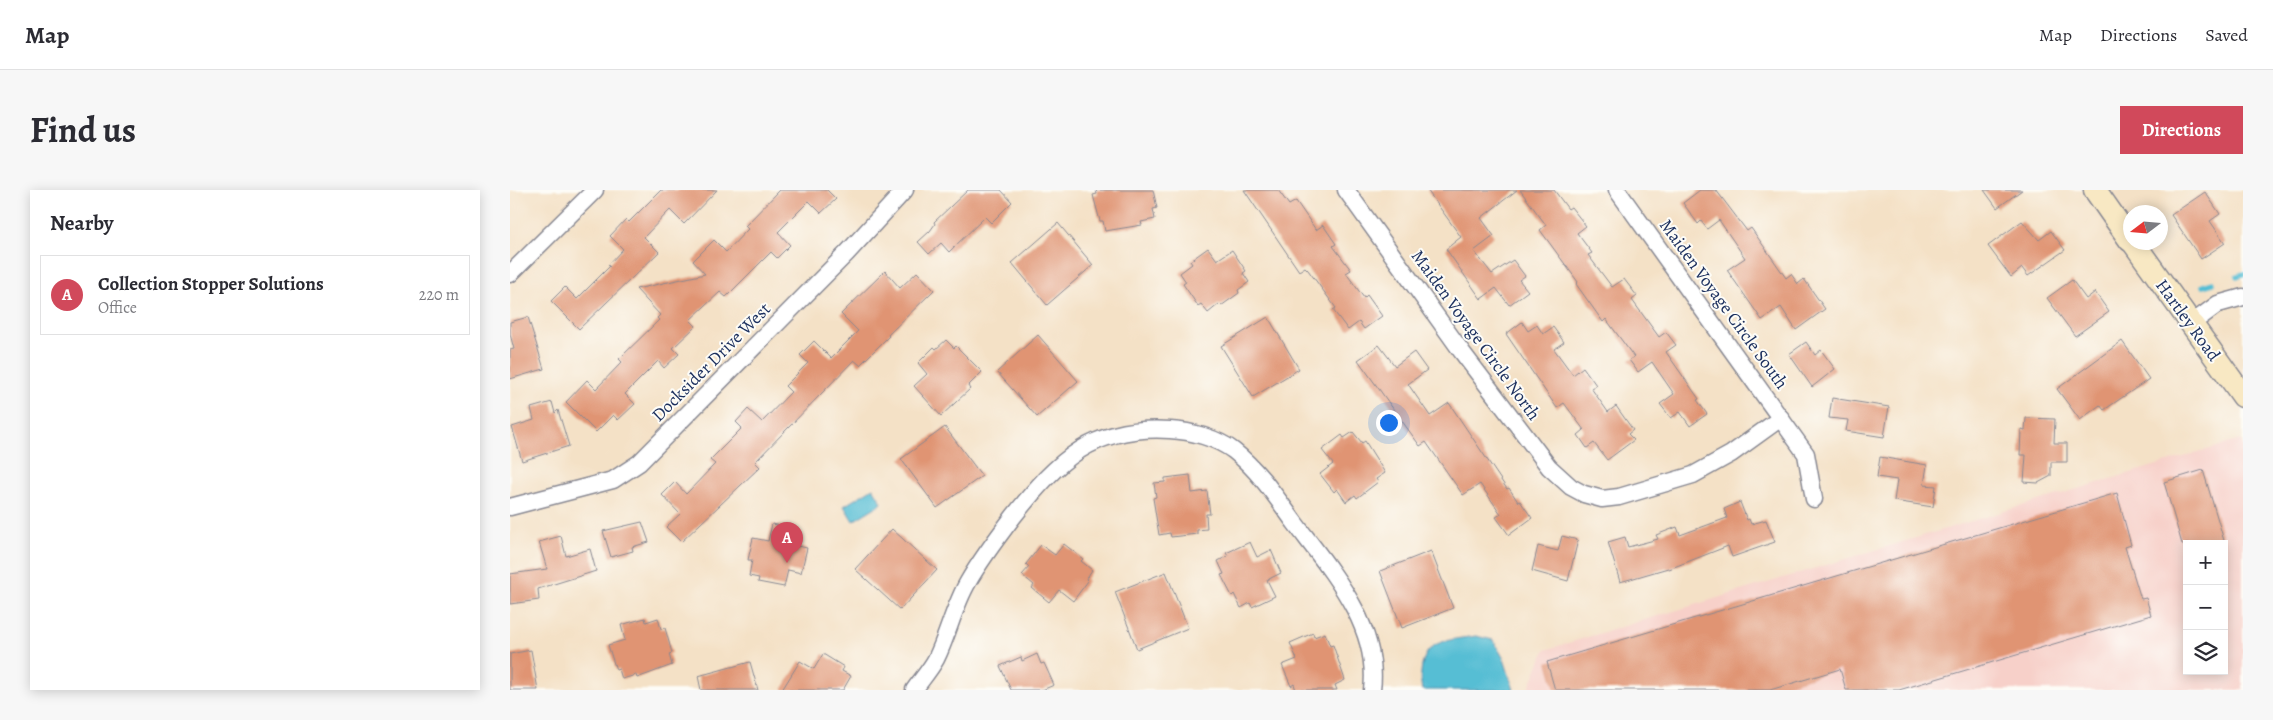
<!DOCTYPE html>
<meta charset="utf-8">
<style>
:root{--surface:#fff;--page:#f7f7f7;--text:#2b2b33;--muted:#7c7c81;--line:#e1e1e2;--accent:#d1495b}
body{margin:0;font-family:Alegreya,serif;background:var(--page);color:var(--text)}
.controls{position:absolute;right:15px;bottom:15px;display:grid;overflow:hidden;border-radius:0px;box-shadow:0 2px 12px #0003}
.controls button{width:45px;height:45px;display:grid;place-items:center;padding:0;border:0;border-bottom:1px solid var(--line);background:var(--surface);color:var(--text);font:25px sans-serif}
.compass{position:absolute;left:1613px;top:15px;width:45px;height:45px;border-radius:50%;background:var(--surface);box-shadow:0 2px 12px #0003;rotate:254deg}
.you{position:absolute;left:878px;top:232px;width:18px;height:18px;margin:-12px;border:4px solid #fff;border-radius:50%;background:#1a73e8;box-shadow:0 0 0 8px #1a73e833}
.badge{display:grid;place-items:center;width:32px;height:32px;border-radius:50%;background:var(--accent);color:#fff;font-size:16px;font-weight:700}
.pin{position:absolute;translate:-50% -41px;filter:drop-shadow(0 1px 2px #0008)}
.pin::after{content:'';position:absolute;top:26px;width:18px;height:15px;background:inherit;clip-path:polygon(0 0,100% 0,50% 100%)}
.list{margin:0;padding:0;list-style:none}
h2{display:flex;justify-content:space-between;align-items:center;height:65px;margin:0;padding:0 20px;font-size:21px}
h2 small{font-size:16px;font-weight:400;color:var(--muted)}
.list li{display:grid;grid-template-columns:32px 1fr auto;gap:15px;align-items:center;box-sizing:border-box;height:80px;margin:0 10px 10px;padding:0 10px;border:1px solid var(--line);border-radius:0px}
.list b{display:block;font-size:19px;white-space:nowrap}
.list p{margin:0;font-size:16px;white-space:nowrap;color:var(--muted)}
.list em{font-size:16px;font-style:normal;color:var(--muted)}
.icon{flex:none;width:28px;height:28px;fill:none;stroke:currentColor;stroke-width:2;stroke-linecap:round;stroke-linejoin:round}
.map{position:relative;flex:none;width:1733px;height:500px;overflow:hidden;border-radius:0px}
header{display:flex;align-items:center;gap:30px;box-sizing:border-box;height:70px;padding:0 25px;background:var(--surface);border-bottom:1px solid var(--line)}
header strong{font-size:24px}
nav{display:flex;gap:28px;margin-inline-start:auto;font-size:18px}
.intro{display:flex;align-items:center;justify-content:space-between;box-sizing:border-box;height:120px;padding:0 30px}
h1{margin:0;font-size:35px}
.button{padding:12px 22px;border-radius:0px;background:var(--accent);color:#fff;font-size:18px;font-weight:700}
main{display:flex;gap:30px;padding:0 30px}
aside{flex:1;background:var(--surface);border-radius:0px;box-shadow:0 2px 12px #0003}
.map>svg:first-child{display:block}
.built{fill:#f7d0c9;fill-rule:evenodd}
.water{fill:#57bed4;stroke:#397699}
.lines{fill:none;stroke-linecap:round;stroke-linejoin:round}
.stream{stroke:#57bed4;stroke-width:5.5}
.building{fill:#e09473}
.street-casing{stroke:#888892;stroke-width:19}
.secondary-casing{stroke:#888892;stroke-width:25}
.street{stroke:#fff;stroke-width:16}
.secondary{stroke:#f8e8c3;stroke-width:22}
.labels{text-anchor:middle;dominant-baseline:central;stroke-width:4;stroke-linejoin:round;paint-order:stroke}
.street-label{font-size:18px;fill:#1b2f5e;stroke:#fdfcf7}
</style>
<header>
<strong>Map</strong>
<nav><a>Map</a><a>Directions</a><a>Saved</a></nav>
</header>
<div class="intro"><h1>Find us</h1><a class="button">Directions</a></div>
<main>
<aside>
<h2>Nearby<small></small></h2>
<ul class="list">
<li><span class="badge">A</span><div><b>Collection Stopper Solutions</b><p>Office</p></div><em>220 m</em></li>
</ul>
</aside>
<div class="map">
<svg width="1733" height="500" viewBox="0 0 1733 500">
<rect width="100%" height="100%" fill="#fdfcf7"/>
<filter id="ink" filterUnits="userSpaceOnUse"><feTurbulence type="fractalNoise" baseFrequency=".02" numOctaves="2"/><feDisplacementMap in="SourceGraphic" scale="10" xChannelSelector="R" yChannelSelector="G"/><feConvolveMatrix kernelMatrix="1 2 1 2 8 2 1 2 1" color-interpolation-filters="sRGB"/></filter>
<filter id="wash" filterUnits="userSpaceOnUse"><feTurbulence type="fractalNoise" baseFrequency=".0096" numOctaves="4" result="noise"/><feDisplacementMap in="SourceGraphic" scale="20" xChannelSelector="R" yChannelSelector="G"/><feGaussianBlur stdDeviation="1.12" result="paint"/><feColorMatrix in="noise" values="0 0 0 0 0 0 0 0 0 0 0 0 0 0 0 0 0 1.4 0 .05"/><feComposite in="paint" operator="in"/></filter>
<g filter="url(#wash)">
<rect width="100%" height="100%" fill="#f4e1c6"/>
<path class="built" d="M1730,250L1733,255V500H1018L1035,460ZM1677,354H1714V481H1677Z"/>
<g class="water">
<path d="M363,298L372,313L343,331L334,316Z"/>
<path d="M966,446L983,450L994,469L1004,500H912C909,485 911,461 927,454C938,449 954,448 966,446Z"/>
</g>
<g class="lines">
<g class="stream">
<path d="M1727,86L1733,84"/>
<path d="M1693,96L1703,93"/>
</g>
</g>
<g id="blocks">
<g class="building">
<path d="M151,0H207L174,34L160,20L134,47L149,62L69,139L41,111L55,97L67,109L100,76L98,75L113,59L100,46L116,29L119,32Z"/>
<path d="M270,0H317L326,9L311,23L299,11L268,42L280,55L267,68L261,62L216,107L210,102L180,130L186,136L163,158L169,164L154,178L148,171L115,204L125,214L108,230L103,225L86,242L56,212L77,190L86,199L112,172L109,169L149,130L147,128L150,125L126,99L195,84L183,71L204,50L216,62L238,39L235,36Z"/>
<path d="M458,0H491L502,12L481,33L475,27L439,62L431,53L419,64L408,52L420,41L425,34L424,32Z"/>
<path d="M586,0H643L647,18L643,19L645,29L631,32L632,35L595,41L593,31H590L583,5L587,4Z"/>
<path d="M734,0H768L779,15L786,11L806,40L813,35L826,54L823,56L841,80L836,83L854,108L857,105L872,126L854,139L849,132L838,140L823,120L826,118L798,80L795,77L789,81Z"/>
<path d="M917,0H1007L971,28L984,46L964,61L982,84L1003,70L1015,86L1009,90L1018,101L999,115L986,98L971,109L936,59L951,47Z"/>
<path d="M1010,0H1044L1058,19L1061,17L1076,36L1067,43L1082,63L1078,65L1102,97L1114,89L1127,106L1122,110L1149,147L1156,142L1166,155L1156,162L1189,209L1187,210L1197,224L1180,236L1170,222L1161,228L1150,214L1164,204L1142,172L1128,182L1119,170L1124,167L1096,129L1093,132L1066,94L1068,92L1030,40L1036,35Z"/>
<path d="M1190,0H1206L1237,41L1241,38L1276,88L1281,84L1288,94L1294,89L1315,119L1286,140L1271,117L1252,130L1217,80L1235,68L1209,30L1197,39L1191,31L1188,34L1173,13Z"/>
<path d="M1474,0H1512L1487,18Z"/>
<path d="M1695,2L1710,24L1700,31L1715,53L1691,69L1661,25Z"/>
<path d="M1512,31L1529,50L1541,41L1555,60L1518,86L1512,78L1501,87L1478,56Z"/>
<path d="M548,33L583,75L537,115L502,73Z"/>
<path d="M698,58L707,70L722,60L736,81L733,83L739,92L728,100L729,103L711,116L709,114L698,123L691,114L688,116L673,94L676,92L670,83L682,74L680,71Z"/>
<path d="M375,81L390,98L407,82L424,100L378,145L379,146L350,175L344,170L245,272L250,277L171,352L156,337L170,324L152,305L165,292L176,304L205,274L200,270L232,238L226,232L238,219L252,232L281,202L275,196L298,173L290,165L304,151L321,168L348,141L331,124Z"/>
<path d="M1562,90L1576,109L1585,102L1599,122L1565,146L1537,108Z"/>
<path d="M18,127L34,179L0,189V160L4,159L0,144V132Z"/>
<path d="M758,127L789,179L743,207L711,156Z"/>
<path d="M1012,132L1018,141L1027,135L1033,144L1043,137L1054,152L1044,159L1063,185L1073,177L1086,195L1081,198L1098,222L1106,216L1123,240L1118,244L1124,250L1097,270L1084,253L1077,258L1068,245L1074,240L1054,213L1047,218L996,144Z"/>
<path d="M528,145L568,191L527,227L487,182Z"/>
<path d="M436,150L444,158L446,156L472,182L458,196L460,199L431,226L404,196L417,184L408,173L424,157L426,159Z"/>
<path d="M1612,151L1639,189L1594,220L1590,215L1570,230L1547,199Z"/>
<path d="M1296,152L1305,165L1311,160L1325,179L1302,197L1279,164Z"/>
<path d="M869,155L885,176L904,162L917,180L898,194L920,226L939,213L997,299L999,298L1008,312L1010,311L1022,328L999,345L986,327L991,324L970,294L953,305L916,252L910,256L848,170Z"/>
<path d="M1322,208L1379,217L1374,247L1336,241L1338,230L1319,228Z"/>
<path d="M42,212L45,223L48,220L59,256L12,271L2,237L24,230L21,218Z"/>
<path d="M1516,228L1545,229L1544,253H1557V272H1541V286L1528,293L1514,292L1516,265H1510L1511,239L1515,240Z"/>
<path d="M435,237L472,286L427,318L391,269Z"/>
<path d="M843,242L852,253L855,251L875,283L866,289L868,292L847,308L845,305L836,312L827,299L824,302L810,284L823,274L812,260L832,245L834,248Z"/>
<path d="M1370,267L1417,275L1414,295L1426,296L1423,317L1384,311L1387,290L1367,287Z"/>
<path d="M1693,280L1715,354H1672L1654,292Z"/>
<path d="M680,285L682,303L697,301L700,324H696L697,339L687,340V344L661,347L660,343L649,345L643,308L646,307L644,293L655,292V288Z"/>
<path d="M1607,303L1621,355L1615,357L1631,409L1636,408L1641,425L1389,500H1336L1330,479L1260,500H1045L1037,472Z"/>
<path d="M1230,312L1237,330L1239,329L1241,334L1256,330L1265,352L1222,367L1218,356L1159,379L1158,378L1110,392L1098,352L1115,347L1118,357L1148,349L1146,345L1167,337L1170,345L1217,328L1214,319Z"/>
<path d="M132,332L139,352L122,357L123,361L101,367L93,341Z"/>
<path d="M262,334L287,339L283,355L297,358L291,383L278,380L274,397L248,392L249,388L239,386L242,370H238L243,348L258,351Z"/>
<path d="M382,339L427,380L390,420L345,379Z"/>
<path d="M51,346L56,366L80,359L86,381L28,399L29,410L0,414V384L37,379L29,352Z"/>
<path d="M1052,346L1068,350L1058,391L1022,381L1028,356L1048,361Z"/>
<path d="M740,352L747,367L761,360L771,383L757,390L765,406L742,417L740,413L731,418L724,404L722,406L711,385L714,384L708,371L718,366L716,363Z"/>
<path d="M554,354L573,369L571,371L582,380L576,389L578,391L563,411L549,400L539,412L522,398L524,395L512,385L519,377L516,374L531,355L545,365Z"/>
<path d="M921,361L943,418L892,438L870,381Z"/>
<path d="M656,382L678,438L627,459L605,402Z"/>
<path d="M135,428L136,432L148,428L151,439L155,438L162,463L159,464L162,475L127,488L126,485L112,489L109,479L106,480L98,455L115,450L111,435Z"/>
<path d="M803,443L804,447L815,443L820,456L823,455L835,490L825,495L827,500H786L784,494L781,496L772,475L787,469L780,453Z"/>
<path d="M21,460L28,500H0V464Z"/>
<path d="M313,464L334,477L332,481L341,486L333,500H272L290,471L304,479Z"/>
<path d="M527,464L531,474L534,473L544,495L532,500H501L490,476L511,467L512,471Z"/>
<path d="M240,472L248,500H191L188,486Z"/>
</g>
</g>
</g>
<g filter="url(#ink)">
<use href="#blocks" fill-opacity="0" stroke="#888892" stroke-width="1"/>
<g class="lines">
<g class="street-casing">
<g id="street">
<path d="M836,0L952,162L1039,277L1061,297L1074,304L1092,309L1109,307L1183,285L1221,264L1271,228"/>
<path d="M1107,0L1296,264L1304,309"/>
<path d="M0,84L85,0"/>
<path d="M1681,134L1708,114L1733,107"/>
<path d="M0,317L103,290L129,273L337,63L395,0"/>
<path d="M404,500C411,490 420,480 426,469C438,445 444,416 458,392C471,369 487,348 503,327C548,270 583,235 660,240C681,241 707,248 724,261C749,281 766,307 785,333C821,381 870,436 862,500"/>
</g>
</g>
<g class="secondary-casing">
<g id="secondary">
<path d="M1585,0L1620,50"/>
<path d="M1623,52L1733,206"/>
</g>
</g>
<use href="#street" class="street"/>
<use href="#secondary" class="secondary"/>
</g>
</g>
<g class="labels">
<g class="street-label">
<text transform="translate(1214 114) rotate(54)">Maiden Voyage Circle South</text>
<text transform="translate(1678 130) rotate(54)">Hartley Road</text>
<text transform="translate(966 145) rotate(54)">Maiden Voyage Circle North</text>
<text transform="translate(201 172) rotate(-45)">Docksider Drive West</text>
</g>
</g>
</svg>
<div class="controls">
<button>+</button>
<button>−</button>
<button><svg class="icon" aria-label="layers" viewBox="0 0 24 24"><path d="M12 4l9 5-9 5-9-5zM3 14l9 5 9-5"/></svg></button>
</div>
<svg class="compass" viewBox="-18 -18 36 36"><path d="M0-13l5 13h-10z" fill="#e53935"/><path d="M0 13l5-13h-10z" fill="#7c7c81"/></svg>
<div class="you"></div>
<div class="pin badge" style="left:277px;top:373px">A</div>
</div>
</main>
